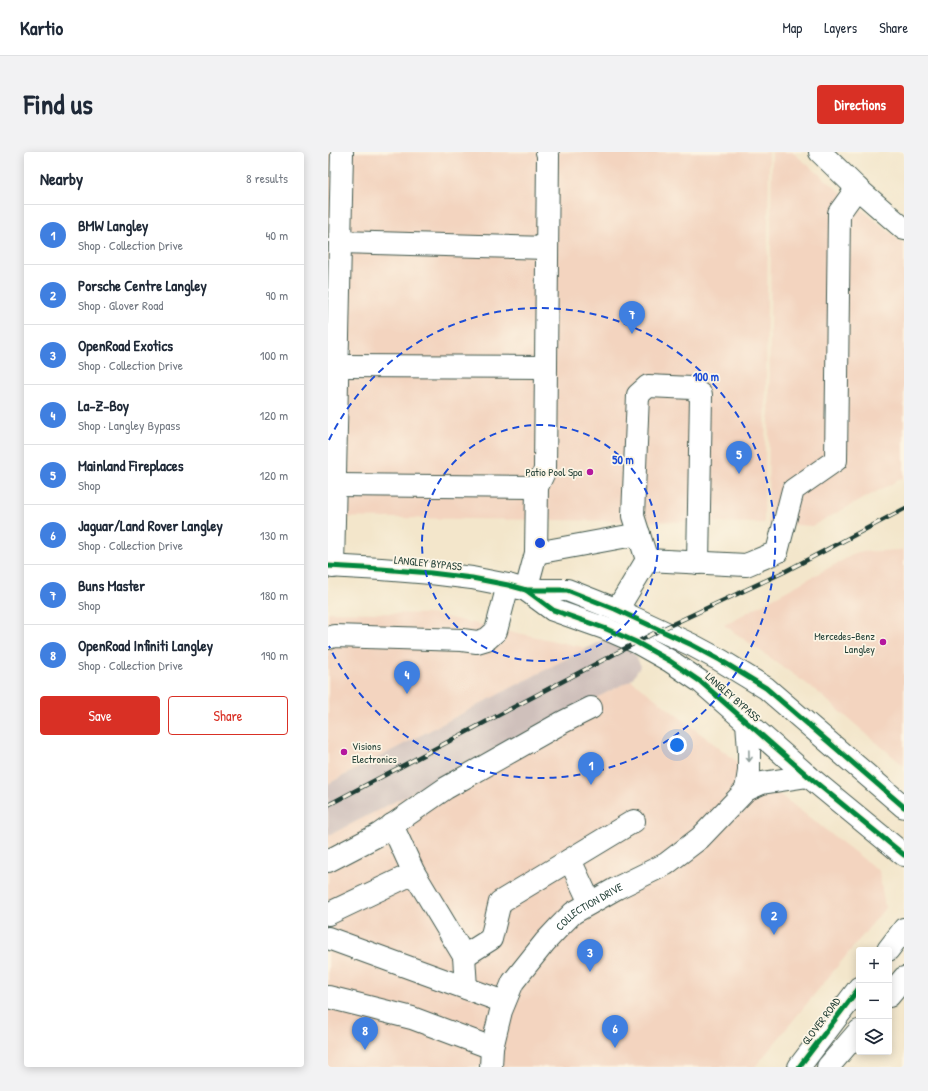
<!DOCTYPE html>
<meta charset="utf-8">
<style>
:root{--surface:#fff;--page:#f2f2f3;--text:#1f2937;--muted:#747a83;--line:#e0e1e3;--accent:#d93025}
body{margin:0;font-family:"Patrick Hand",sans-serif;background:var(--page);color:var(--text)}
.controls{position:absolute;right:12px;bottom:12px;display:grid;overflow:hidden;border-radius:4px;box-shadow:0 2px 10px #0003}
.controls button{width:36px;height:36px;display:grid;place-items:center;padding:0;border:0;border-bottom:1px solid var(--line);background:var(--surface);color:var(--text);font:20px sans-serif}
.you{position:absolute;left:349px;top:593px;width:14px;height:14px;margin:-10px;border:3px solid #fff;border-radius:50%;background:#1a73e8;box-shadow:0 0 0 6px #1a73e833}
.badge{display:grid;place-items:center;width:26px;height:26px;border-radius:50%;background:var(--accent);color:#fff;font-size:13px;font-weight:700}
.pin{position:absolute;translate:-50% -33px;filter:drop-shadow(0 1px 2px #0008)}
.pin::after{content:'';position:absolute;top:21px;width:14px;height:12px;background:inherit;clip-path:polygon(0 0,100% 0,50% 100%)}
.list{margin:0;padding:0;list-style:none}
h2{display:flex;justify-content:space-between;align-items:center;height:52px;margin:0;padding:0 16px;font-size:17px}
h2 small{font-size:13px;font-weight:400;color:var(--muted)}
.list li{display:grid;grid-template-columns:26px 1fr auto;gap:12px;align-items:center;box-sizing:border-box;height:60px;padding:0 16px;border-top:1px solid var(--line)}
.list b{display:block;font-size:15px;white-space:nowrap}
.list p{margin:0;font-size:13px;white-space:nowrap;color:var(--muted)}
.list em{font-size:13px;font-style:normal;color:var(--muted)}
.actions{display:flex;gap:8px;padding:12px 16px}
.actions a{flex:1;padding:9px 0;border:1px solid var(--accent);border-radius:4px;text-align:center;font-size:14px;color:var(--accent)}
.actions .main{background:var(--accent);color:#fff}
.icon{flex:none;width:22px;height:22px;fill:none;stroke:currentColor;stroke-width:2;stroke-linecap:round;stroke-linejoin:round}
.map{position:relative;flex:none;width:576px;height:915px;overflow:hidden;border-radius:4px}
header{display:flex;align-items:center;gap:24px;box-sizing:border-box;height:56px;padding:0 20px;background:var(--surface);border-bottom:1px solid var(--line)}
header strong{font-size:19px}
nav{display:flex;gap:22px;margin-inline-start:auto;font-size:14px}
.intro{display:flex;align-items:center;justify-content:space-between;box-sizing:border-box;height:96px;padding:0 24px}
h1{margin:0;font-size:28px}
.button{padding:10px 18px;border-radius:4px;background:var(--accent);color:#fff;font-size:14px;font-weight:700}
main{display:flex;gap:24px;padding:0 24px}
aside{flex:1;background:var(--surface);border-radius:4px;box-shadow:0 2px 10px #0003}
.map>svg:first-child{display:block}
.built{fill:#f3d4bf}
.industrial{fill:#cfc0bb}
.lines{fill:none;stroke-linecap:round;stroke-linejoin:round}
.minor-casing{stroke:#3f564b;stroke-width:24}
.major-casing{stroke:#3f564b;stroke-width:24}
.highway-casing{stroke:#3f564b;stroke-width:24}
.minor{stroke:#fff;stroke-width:22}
.major{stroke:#fff;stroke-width:22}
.highway{stroke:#fff;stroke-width:22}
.rail-casing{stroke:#1f3d34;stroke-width:4.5}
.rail{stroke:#fcf5e5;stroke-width:3;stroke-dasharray:9;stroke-linecap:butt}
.cycleway-casing{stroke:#fcf5e5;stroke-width:8}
.cycleway{stroke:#00873e;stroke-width:5}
.oneway{stroke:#8f9e9a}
.ring{fill:none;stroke:#1d4ed8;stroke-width:2;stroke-dasharray:7 5}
.poi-dot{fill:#b5179e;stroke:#fcf5e5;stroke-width:1.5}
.labels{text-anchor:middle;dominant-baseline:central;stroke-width:3.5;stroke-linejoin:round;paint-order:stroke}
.poi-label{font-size:11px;fill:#1f3d34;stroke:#fcf5e5;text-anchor:end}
.street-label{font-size:11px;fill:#1f3d34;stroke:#fcf5e5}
.centre{fill:#1d4ed8;stroke:#fcf5e5;stroke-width:2}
.ring-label{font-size:12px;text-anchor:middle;font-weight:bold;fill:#1d4ed8;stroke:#fcf5e5;stroke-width:3.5;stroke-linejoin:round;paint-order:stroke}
</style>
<header>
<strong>Kartio</strong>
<nav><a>Map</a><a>Layers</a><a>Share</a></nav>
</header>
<div class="intro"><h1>Find us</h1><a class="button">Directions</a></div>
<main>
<aside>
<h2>Nearby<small>8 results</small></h2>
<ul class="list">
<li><span class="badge" style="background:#3f7fe0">1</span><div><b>BMW Langley</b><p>Shop · Collection Drive</p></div><em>40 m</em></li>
<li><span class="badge" style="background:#3f7fe0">2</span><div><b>Porsche Centre Langley</b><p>Shop · Glover Road</p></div><em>90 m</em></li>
<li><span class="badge" style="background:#3f7fe0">3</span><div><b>OpenRoad Exotics</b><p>Shop · Collection Drive</p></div><em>100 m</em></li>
<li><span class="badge" style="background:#3f7fe0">4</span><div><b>La-Z-Boy</b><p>Shop · Langley Bypass</p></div><em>120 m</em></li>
<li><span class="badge" style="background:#3f7fe0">5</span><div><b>Mainland Fireplaces</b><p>Shop</p></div><em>120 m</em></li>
<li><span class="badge" style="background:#3f7fe0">6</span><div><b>Jaguar/Land Rover Langley</b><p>Shop · Collection Drive</p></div><em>130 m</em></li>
<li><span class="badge" style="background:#3f7fe0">7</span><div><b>Buns Master</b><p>Shop</p></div><em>180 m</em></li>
<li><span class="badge" style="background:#3f7fe0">8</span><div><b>OpenRoad Infiniti Langley</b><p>Shop · Collection Drive</p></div><em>190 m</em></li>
</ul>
<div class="actions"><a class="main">Save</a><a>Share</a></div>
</aside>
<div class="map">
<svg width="576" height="915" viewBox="0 0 576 915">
<rect width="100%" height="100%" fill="#fcf5e5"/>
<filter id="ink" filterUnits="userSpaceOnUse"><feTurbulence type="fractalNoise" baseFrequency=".025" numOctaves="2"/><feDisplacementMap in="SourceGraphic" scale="8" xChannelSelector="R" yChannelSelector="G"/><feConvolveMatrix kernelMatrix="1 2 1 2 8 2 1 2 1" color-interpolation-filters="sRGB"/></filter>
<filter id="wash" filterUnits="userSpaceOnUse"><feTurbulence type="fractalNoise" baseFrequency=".012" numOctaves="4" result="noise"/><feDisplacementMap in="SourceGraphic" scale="16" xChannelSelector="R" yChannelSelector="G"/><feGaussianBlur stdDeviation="0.9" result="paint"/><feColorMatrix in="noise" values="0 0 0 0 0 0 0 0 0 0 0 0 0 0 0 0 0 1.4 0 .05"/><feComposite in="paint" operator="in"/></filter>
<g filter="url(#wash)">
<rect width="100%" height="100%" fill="#f3e6cb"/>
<g class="built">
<path d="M0,0H441L436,371L0,365Z"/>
<path d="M444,0H464L576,92V325L484,374L440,371Z"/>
<path d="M576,398V614L486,537L396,473L530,400Z"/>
<path d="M0,460L103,462L259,496L0,632Z"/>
<path d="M303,528L551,719L557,756L427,915H0V684Z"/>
</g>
<path class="industrial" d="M276,487L305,499L313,514L303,528L0,684V632Z"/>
</g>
<g filter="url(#ink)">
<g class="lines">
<g class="minor-casing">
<g id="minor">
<path d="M492,0L529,36L576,77"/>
<path d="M12,90L219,96"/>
<path d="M10,214L218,215"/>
<path d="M7,333L209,335"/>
<path d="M208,401L311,382"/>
<path d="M319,408L305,364L310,243L320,234L364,236L373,243L370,411"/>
<path d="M5,415L14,0"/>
<path d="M198,438L208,401L209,335L217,318L220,3L219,0"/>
<path d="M289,458L319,408L418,413L449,400L465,338L508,308L511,61L529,36"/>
<path d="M0,486L6,484L134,488L149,490L159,487L168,479L180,433"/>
<path d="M64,673L86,721"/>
<path d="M242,708L262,751"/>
<path d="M0,709L50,683L118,636L235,570L263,556"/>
<path d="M0,762L86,721L136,804L138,836"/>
<path d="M0,786L176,850"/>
<path d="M136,804L163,787L172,750L306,669"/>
<path d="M0,845L84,866L164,896"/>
<path id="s1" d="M163,915L164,896L173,859L185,830L217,790L232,774L245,761L289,736L338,712L372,686L418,638"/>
</g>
</g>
<g class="major-casing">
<g id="major">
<path d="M560,798L576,777"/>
<path d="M561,844L576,826"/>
<path d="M471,915L531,836"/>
<path d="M500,915L531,879"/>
</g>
</g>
<g class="highway-casing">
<g id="highway">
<path d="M0,414L53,417L103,421L144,426L180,433L198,438H239L287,457L364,493L392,508L438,536L576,655"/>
<path d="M198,438L225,458L276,476L308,490L342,509L373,530L480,624L576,703"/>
<path d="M418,638L421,619V599L419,570"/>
<path d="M418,638L434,631L480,624"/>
</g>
</g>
<use href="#minor" class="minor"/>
<use href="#major" class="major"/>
<use href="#highway" class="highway"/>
<g class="rail-casing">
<path id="rail" d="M0,653L332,478L456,420L576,357"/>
</g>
<use href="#rail" class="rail"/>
<g class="cycleway-casing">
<g id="cycleway">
<path d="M0,414L53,417L103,421L144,426L180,433L198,438H239L287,457L364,493L392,508L438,536L576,655"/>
<path d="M198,438L225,458L276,476L308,490L342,509L373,530L480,624L576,703"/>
<path d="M471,915L531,836"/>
</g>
</g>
<use href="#cycleway" class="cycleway"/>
</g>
<defs><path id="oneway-shaft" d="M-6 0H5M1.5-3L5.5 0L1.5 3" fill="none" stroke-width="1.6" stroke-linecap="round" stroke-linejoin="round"/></defs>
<use class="oneway" href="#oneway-shaft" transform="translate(421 604) rotate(89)"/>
</g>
<g class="ring">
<circle cx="212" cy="391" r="118"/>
<path d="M1 288A235 235 0 1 1 1 494"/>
</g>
<g class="poi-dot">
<circle cx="262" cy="320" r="4"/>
<circle cx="555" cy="490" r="4"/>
<circle cx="16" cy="600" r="4"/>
</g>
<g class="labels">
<g class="poi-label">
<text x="254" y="320">Patio Pool Spa</text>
<text x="547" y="484">Mercedes-Benz<tspan x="547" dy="13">Langley</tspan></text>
<text x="24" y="594" text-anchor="start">Visions<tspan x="24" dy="13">Electronics</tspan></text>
</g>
<g class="street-label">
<text transform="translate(100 411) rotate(6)">LANGLEY BYPASS</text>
<text transform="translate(405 545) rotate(41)">LANGLEY BYPASS</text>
<text stroke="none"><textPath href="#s1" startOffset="197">COLLECTION DRIVE</textPath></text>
<text transform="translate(493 869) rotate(-53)">GLOVER ROAD</text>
</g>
</g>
<circle cx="212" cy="391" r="6" class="centre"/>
<g class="ring-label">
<text x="378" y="229">100 m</text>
<text x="295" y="312">50 m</text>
</g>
</svg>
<div class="controls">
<button>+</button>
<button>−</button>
<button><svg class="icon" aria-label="layers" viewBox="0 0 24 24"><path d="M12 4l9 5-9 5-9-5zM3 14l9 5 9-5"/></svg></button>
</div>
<div class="you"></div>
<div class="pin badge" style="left:263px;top:633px;background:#3f7fe0">1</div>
<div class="pin badge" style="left:446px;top:783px;background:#3f7fe0">2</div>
<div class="pin badge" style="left:262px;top:820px;background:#3f7fe0">3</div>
<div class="pin badge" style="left:79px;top:542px;background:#3f7fe0">4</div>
<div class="pin badge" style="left:411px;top:322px;background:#3f7fe0">5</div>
<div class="pin badge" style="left:287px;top:896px;background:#3f7fe0">6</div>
<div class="pin badge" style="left:304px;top:182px;background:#3f7fe0">7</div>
<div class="pin badge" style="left:37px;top:898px;background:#3f7fe0">8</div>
</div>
</main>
